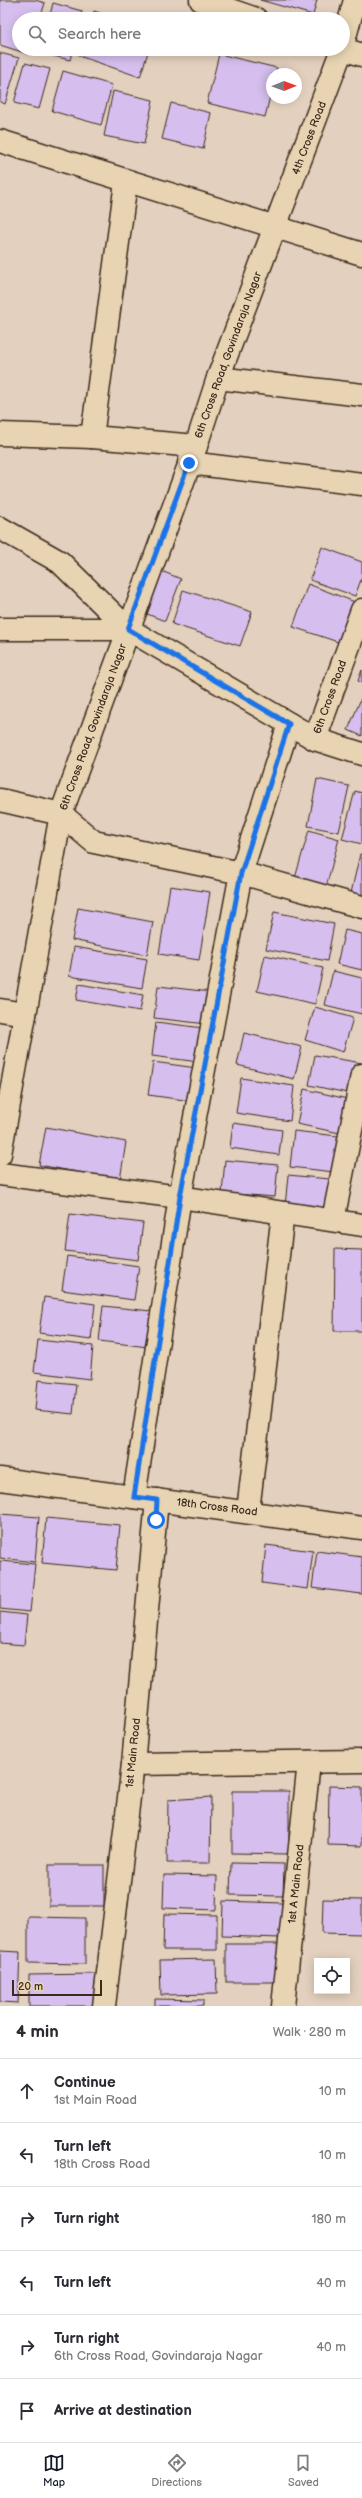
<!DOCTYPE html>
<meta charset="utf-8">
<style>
:root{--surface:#fff;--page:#f7f7f7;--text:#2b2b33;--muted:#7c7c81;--line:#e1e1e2;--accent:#111827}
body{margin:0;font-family:"Balsamiq Sans",sans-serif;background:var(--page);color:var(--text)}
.controls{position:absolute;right:12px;bottom:12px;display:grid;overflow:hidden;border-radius:0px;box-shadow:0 2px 10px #0003}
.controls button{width:36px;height:36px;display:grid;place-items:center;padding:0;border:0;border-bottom:1px solid var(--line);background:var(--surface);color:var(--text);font:20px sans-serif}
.compass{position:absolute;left:266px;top:68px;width:36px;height:36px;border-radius:50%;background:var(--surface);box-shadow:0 2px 10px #0003;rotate:89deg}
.scale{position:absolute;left:12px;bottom:10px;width:90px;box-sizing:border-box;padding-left:4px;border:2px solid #3b2a1e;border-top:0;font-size:11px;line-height:14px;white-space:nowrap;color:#3b2a1e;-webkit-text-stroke:3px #e8d4b2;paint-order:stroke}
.stop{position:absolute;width:12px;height:12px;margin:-9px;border:3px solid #1a73e8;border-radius:50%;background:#fff}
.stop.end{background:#1a73e8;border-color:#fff;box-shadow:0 1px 4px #0008}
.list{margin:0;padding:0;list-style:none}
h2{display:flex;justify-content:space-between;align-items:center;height:52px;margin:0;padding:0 16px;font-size:17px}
h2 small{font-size:13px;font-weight:400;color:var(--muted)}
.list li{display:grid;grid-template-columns:26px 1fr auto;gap:12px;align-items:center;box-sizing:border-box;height:64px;padding:0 16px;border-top:1px solid var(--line)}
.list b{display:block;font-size:15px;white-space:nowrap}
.list p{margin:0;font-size:13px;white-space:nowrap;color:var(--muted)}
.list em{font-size:13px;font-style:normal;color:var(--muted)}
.icon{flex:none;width:22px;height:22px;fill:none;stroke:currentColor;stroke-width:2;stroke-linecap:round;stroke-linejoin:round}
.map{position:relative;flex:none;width:362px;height:2006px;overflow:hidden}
.search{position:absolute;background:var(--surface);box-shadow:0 2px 10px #0003;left:12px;right:12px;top:12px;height:44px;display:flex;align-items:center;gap:10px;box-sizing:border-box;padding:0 14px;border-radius:22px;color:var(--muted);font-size:15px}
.sheet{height:436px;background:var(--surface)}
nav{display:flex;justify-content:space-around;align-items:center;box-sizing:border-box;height:56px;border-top:1px solid var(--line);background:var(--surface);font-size:11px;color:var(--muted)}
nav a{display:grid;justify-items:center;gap:2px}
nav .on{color:var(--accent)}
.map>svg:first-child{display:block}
.building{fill:#d6bfee;stroke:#3b2a1e}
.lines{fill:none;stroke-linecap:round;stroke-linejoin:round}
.minor-casing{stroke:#3b2a1e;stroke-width:25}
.minor{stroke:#e8d4b2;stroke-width:22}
.route{stroke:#1a73e8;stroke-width:5}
.labels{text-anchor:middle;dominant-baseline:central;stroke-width:4;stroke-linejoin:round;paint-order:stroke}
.street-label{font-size:11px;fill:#3b2a1e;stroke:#e8d4b2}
</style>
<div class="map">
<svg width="362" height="2006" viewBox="0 0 362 2006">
<rect width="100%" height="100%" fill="#e4d0be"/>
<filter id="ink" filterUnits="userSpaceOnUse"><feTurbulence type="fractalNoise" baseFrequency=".025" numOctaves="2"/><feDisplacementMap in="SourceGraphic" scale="8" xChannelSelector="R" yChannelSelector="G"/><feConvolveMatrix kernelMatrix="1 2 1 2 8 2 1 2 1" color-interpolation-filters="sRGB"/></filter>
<g filter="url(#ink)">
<g class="building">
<path d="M0,0H35L45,3L40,19H19V49H30L28,54L0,45Z"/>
<path d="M260,0H317L313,15Z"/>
<path d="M53,3L82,11L80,19H49Z"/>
<path d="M94,11L119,19H91Z"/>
<path d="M42,49H73L70,60L41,53Z"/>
<path d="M82,49H149L140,77L79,56Z"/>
<path d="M0,53L19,58L5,104L0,102Z"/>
<path d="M219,54L277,68L275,74H272V88L265,117L207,103Z"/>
<path d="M25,63L50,69L39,109L14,103Z"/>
<path d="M63,71L112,85L101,125L52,111Z"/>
<path d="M113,91L153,100L144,144L104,136Z"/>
<path d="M171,103L211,113L203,149L162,139Z"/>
<path d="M322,547L362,562V577L355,596L310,580Z"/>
<path d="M159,570L181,579L165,621L142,612Z"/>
<path d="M308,584L355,602L341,643L293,627Z"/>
<path d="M183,590L252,612L240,646L172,624Z"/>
<path d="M362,670V683L358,681Z"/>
<path d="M362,696V736L348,730Z"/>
<path d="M317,779L349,786L339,832L308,826Z"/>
<path d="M355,791L362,793V844L342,839Z"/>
<path d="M309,830L339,839L326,887L295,878Z"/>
<path d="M360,854H362V896L351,893Z"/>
<path d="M170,886L210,892L199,960L159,954Z"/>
<path d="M78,908L153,922L147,955L72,940Z"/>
<path d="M274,912L334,924L327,961L266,949Z"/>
<path d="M345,930L362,934V970L337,964Z"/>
<path d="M74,947L147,959L142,988L69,976Z"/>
<path d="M265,955L323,968L315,1004L257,991Z"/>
<path d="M333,971L362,978V1014L325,1005Z"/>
<path d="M79,984L143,995L140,1011L76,1000Z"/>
<path d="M158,986L211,992L207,1024L154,1018Z"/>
<path d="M315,1007L353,1018L343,1052L305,1040Z"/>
<path d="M156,1022L203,1028L199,1062L152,1056Z"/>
<path d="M244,1033L302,1047L294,1079L237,1065Z"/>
<path d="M315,1055L362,1063V1096L309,1085Z"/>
<path d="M153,1062L197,1068L192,1101L148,1095Z"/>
<path d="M241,1078L294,1086L290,1121L236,1113Z"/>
<path d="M304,1089L356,1101L349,1135L297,1124Z"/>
<path d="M233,1123L282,1130L279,1155L230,1148Z"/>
<path d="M46,1127L126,1142L120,1180L39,1165Z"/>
<path d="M294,1131L355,1138L352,1174L290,1167Z"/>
<path d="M225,1160L278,1165L275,1197L222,1193Z"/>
<path d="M288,1175L350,1181L347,1212L285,1207Z"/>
<path d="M70,1214L143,1223L138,1260L65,1251Z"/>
<path d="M335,1249L362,1250V1331H334Z"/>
<path d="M67,1256L139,1266L134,1300L62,1290Z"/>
<path d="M44,1297L95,1304L91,1340L39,1333Z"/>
<path d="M103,1306L161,1312L156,1348L99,1341Z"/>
<path d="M38,1340L93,1346L90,1379L34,1372Z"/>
<path d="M38,1380L76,1384L73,1414L35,1410Z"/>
<path d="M0,1514L39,1517L35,1562L0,1558Z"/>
<path d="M46,1518L120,1525L116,1570L42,1563Z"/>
<path d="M266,1545L313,1551L308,1589L262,1583Z"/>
<path d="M317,1551L362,1557V1594L312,1588Z"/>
<path d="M0,1561L35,1564L30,1612L0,1609Z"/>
<path d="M0,1612L27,1615L24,1645L0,1643Z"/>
<path d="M329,1786L362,1787V1846L328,1845Z"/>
<path d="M232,1791H289V1854L232,1853Z"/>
<path d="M211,1797L210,1863H167L168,1800Z"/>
<path d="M231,1863L284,1864L283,1896L230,1895Z"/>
<rect x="49" y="1865" width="55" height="41"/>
<path d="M164,1875L217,1876L216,1910L163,1908Z"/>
<path d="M323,1899L362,1900V1934L322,1933Z"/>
<path d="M223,1901L282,1903L281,1938L222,1936Z"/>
<path d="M164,1914L217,1915V1950H163Z"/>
<path d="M28,1917L85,1918V1964L28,1963Z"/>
<rect x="226" y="1944" width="58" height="38"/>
<path d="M0,1951L20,1952L18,2003L0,2002Z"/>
<path d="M216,1959L217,1994L161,1995L160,1960Z"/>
<path d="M96,1974V2006H29V1975Z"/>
<path d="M155,1999L203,2000V2006H155Z"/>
</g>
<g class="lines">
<g class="minor-casing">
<g id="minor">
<path d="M201,0L256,19"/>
<path d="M343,44L355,0"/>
<path d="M343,49L362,55"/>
<path d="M0,141L362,254"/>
<path d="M126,182L92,437L196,446"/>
<path d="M218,378L362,395"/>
<path d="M0,434L92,437"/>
<path d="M189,463L362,484"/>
<path d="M0,528L60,562L128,629L315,739L362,754"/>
<path d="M0,629H128"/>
<path d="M289,724L241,873L362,907"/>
<path d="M315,739L362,610"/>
<path d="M0,800L61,814L94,842L241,873L180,1197L134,1497"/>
<path d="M0,1010L25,1014"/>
<path d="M0,1154L61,814L196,446L218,378L342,49"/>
<path d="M0,1174L180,1197L362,1225"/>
<path d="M333,1220L362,1075"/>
<path d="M0,1479L362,1528"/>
<path d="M248,1511L283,1213"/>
<path d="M133,1764L362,1761"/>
<path d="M104,2006L133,1764L157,1500"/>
<path d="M283,2006L309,1762"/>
</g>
</g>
<use href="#minor" class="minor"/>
</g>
</g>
<g class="lines" filter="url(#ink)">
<path class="route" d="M156,1520L157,1500L134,1497L180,1197L241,873L289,724L128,629L189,463"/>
</g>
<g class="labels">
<g class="street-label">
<text transform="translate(309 138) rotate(-69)">4th Cross Road</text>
<text transform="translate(228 355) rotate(-70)">6th Cross Road, Govindaraja Nagar</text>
<text transform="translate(330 697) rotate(-70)">6th Cross Road</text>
<text transform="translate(93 727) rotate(-70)">6th Cross Road, Govindaraja Nagar</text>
<text transform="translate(217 1507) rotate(7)">18th Cross Road</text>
<text transform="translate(133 1753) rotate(-84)">1st Main Road</text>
<text transform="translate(296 1884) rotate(-84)">1st A Main Road</text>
</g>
</g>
</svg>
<div class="controls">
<button><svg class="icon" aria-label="locate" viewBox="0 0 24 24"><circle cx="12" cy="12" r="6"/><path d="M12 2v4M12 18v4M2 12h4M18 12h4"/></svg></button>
</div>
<svg class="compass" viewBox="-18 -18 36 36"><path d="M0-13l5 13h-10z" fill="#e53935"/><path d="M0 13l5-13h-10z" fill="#7c7c81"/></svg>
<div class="scale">20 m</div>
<div class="stop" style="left:156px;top:1520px"></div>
<div class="stop end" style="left:189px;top:463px"></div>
<div class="search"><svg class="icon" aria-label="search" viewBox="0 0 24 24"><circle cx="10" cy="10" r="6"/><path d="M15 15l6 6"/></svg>Search here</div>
</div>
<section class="sheet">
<h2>4 min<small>Walk · 280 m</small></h2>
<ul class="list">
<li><svg class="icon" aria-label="ahead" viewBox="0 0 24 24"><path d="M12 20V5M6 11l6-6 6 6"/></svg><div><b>Continue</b><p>1st Main Road</p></div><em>10 m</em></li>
<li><svg class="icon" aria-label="left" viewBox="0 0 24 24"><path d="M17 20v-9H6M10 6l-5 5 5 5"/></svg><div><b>Turn left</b><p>18th Cross Road</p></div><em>10 m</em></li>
<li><svg class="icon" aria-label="right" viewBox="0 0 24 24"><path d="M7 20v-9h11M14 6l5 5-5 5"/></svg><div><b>Turn right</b></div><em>180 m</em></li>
<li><svg class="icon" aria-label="left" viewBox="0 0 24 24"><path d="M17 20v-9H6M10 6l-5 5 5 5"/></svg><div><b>Turn left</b></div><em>40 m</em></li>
<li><svg class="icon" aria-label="right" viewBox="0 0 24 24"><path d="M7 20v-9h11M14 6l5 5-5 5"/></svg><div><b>Turn right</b><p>6th Cross Road, Govindaraja Nagar</p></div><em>40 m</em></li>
<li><svg class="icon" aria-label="arrive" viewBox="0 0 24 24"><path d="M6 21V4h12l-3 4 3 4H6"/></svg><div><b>Arrive at destination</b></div></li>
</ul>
</section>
<nav>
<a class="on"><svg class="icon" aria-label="map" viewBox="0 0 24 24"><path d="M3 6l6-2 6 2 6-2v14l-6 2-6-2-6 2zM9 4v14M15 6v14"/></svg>Map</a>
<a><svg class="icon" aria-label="directions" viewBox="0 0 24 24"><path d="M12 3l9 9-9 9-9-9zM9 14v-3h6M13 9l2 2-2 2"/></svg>Directions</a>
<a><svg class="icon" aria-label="saved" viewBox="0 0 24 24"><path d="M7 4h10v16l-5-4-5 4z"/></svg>Saved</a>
</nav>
